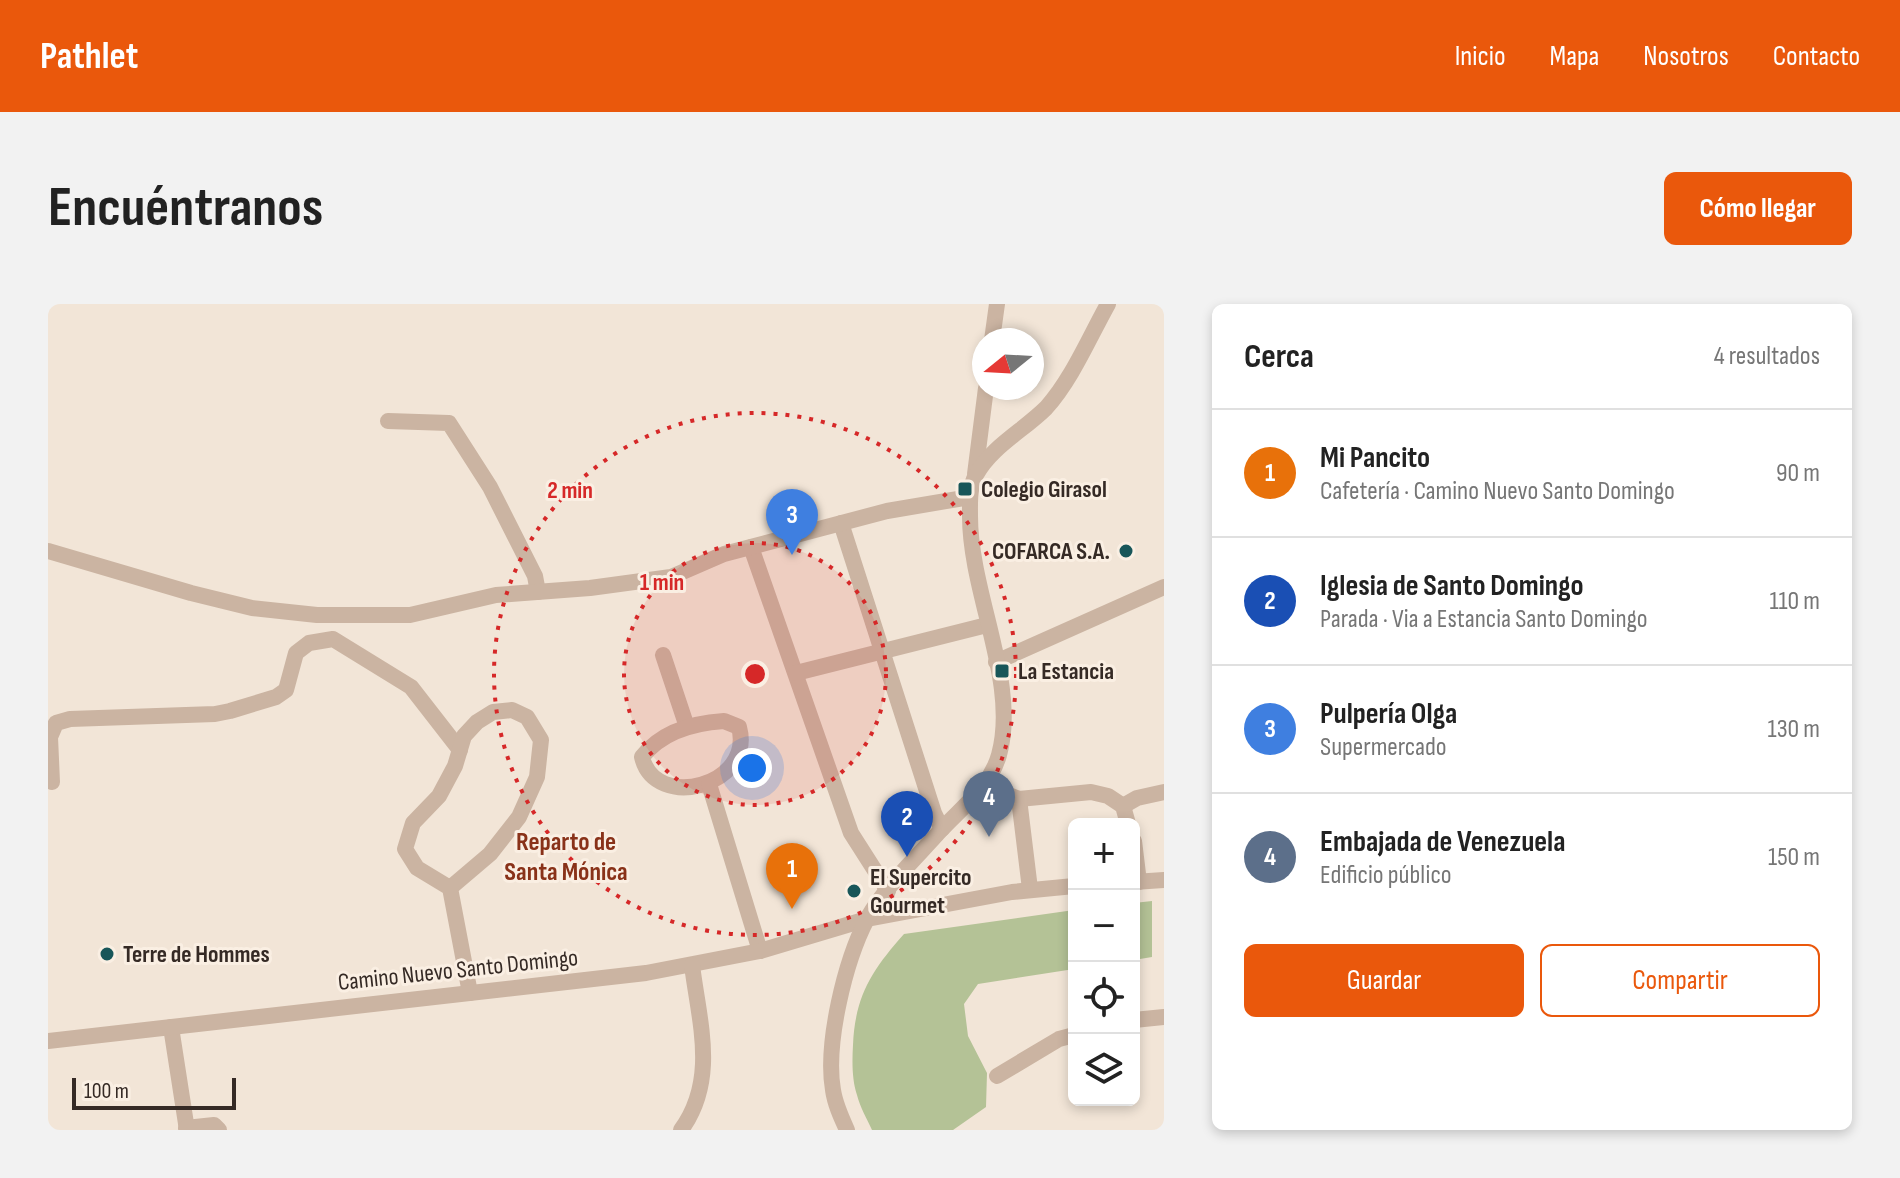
<!DOCTYPE html>
<html lang="es">
<meta charset="utf-8">
<style>
:root{--surface:#fff;--page:#f2f2f2;--text:#222;--muted:#767676;--line:#e0e0e0;--accent:#ea580c}
body{margin:0;font-family:"Sofia Sans Condensed",sans-serif;background:var(--page);color:var(--text)}
.controls{position:absolute;right:24px;bottom:24px;display:grid;overflow:hidden;border-radius:12px;box-shadow:0 4px 12px #0003}
.controls button{width:72px;height:72px;display:grid;place-items:center;padding:0;border:0;border-bottom:2px solid var(--line);background:var(--surface);color:var(--text);font:40px sans-serif}
.compass{position:absolute;left:924px;top:24px;width:72px;height:72px;border-radius:50%;background:var(--surface);box-shadow:0 4px 12px #0003;rotate:252deg}
.scale{position:absolute;left:24px;bottom:20px;width:164px;box-sizing:border-box;padding-left:8px;border:4px solid #352a25;border-top:0;font-size:22px;line-height:28px;white-space:nowrap;color:#352a25;-webkit-text-stroke:6px #faefe3;paint-order:stroke}
.you{position:absolute;left:704px;top:464px;width:28px;height:28px;margin:-20px;border:6px solid #fff;border-radius:50%;background:#1a73e8;box-shadow:0 0 0 12px #1a73e833}
.badge{display:grid;place-items:center;width:52px;height:52px;border-radius:50%;background:var(--accent);color:#fff;font-size:26px;font-weight:700}
.pin{position:absolute;translate:-50% -66px;filter:drop-shadow(0 2px 4px #0008)}
.pin::after{content:'';position:absolute;top:42px;width:28px;height:24px;background:inherit;clip-path:polygon(0 0,100% 0,50% 100%)}
.list{margin:0;padding:0;list-style:none}
h2{display:flex;justify-content:space-between;align-items:center;height:104px;margin:0;padding:0 32px;font-size:34px}
h2 small{font-size:26px;font-weight:400;color:var(--muted)}
.list li{display:grid;grid-template-columns:52px 1fr auto;gap:24px;align-items:center;box-sizing:border-box;height:128px;padding:0 32px;border-top:2px solid var(--line)}
.list b{display:block;font-size:30px;white-space:nowrap}
.list p{margin:0;font-size:26px;white-space:nowrap;color:var(--muted)}
.list em{font-size:26px;font-style:normal;color:var(--muted)}
.actions{display:flex;gap:16px;padding:24px 32px}
.actions a{flex:1;padding:18px 0;border:2px solid var(--accent);border-radius:12px;text-align:center;font-size:28px;color:var(--accent)}
.actions .main{background:var(--accent);color:#fff}
.icon{flex:none;width:44px;height:44px;fill:none;stroke:currentColor;stroke-width:2;stroke-linecap:round;stroke-linejoin:round}
.map{position:relative;flex:none;width:1116px;height:826px;overflow:hidden;border-radius:12px}
header{display:flex;align-items:center;gap:48px;box-sizing:border-box;height:112px;padding:0 40px;background:var(--accent);color:#fff}
header strong{font-size:38px}
nav{display:flex;gap:44px;margin-inline-start:auto;font-size:28px}
.intro{display:flex;align-items:center;justify-content:space-between;box-sizing:border-box;height:192px;padding:0 48px}
h1{margin:0;font-size:56px}
.button{padding:20px 36px;border-radius:12px;background:var(--accent);color:#fff;font-size:28px;font-weight:700}
main{display:flex;gap:48px;padding:0 48px}
aside{flex:1;background:var(--surface);border-radius:12px;box-shadow:0 4px 12px #0003}
.map>svg:first-child{display:block}
.green{fill:#b4c296}
.lines{fill:none;stroke-linecap:round;stroke-linejoin:round}
.minor{stroke:#cbb4a2;stroke-width:16}
.ring{fill:none;stroke:#d62828;stroke-width:4;stroke-dasharray:4 8}
.poi-dot{fill:#185659;stroke:#faefe3;stroke-width:3}
.labels{text-anchor:middle;dominant-baseline:central;stroke-width:6;stroke-linejoin:round;paint-order:stroke}
.poi-label{font-size:24px;font-weight:bold;fill:#352a25;stroke:#faefe3;text-anchor:start}
.street-label{font-size:24px;fill:#352a25;stroke:#faefe3}
.neighbourhood-label{font-size:26px;font-weight:bold;fill:#893219;stroke:#faefe3}
.centre{fill:#d62828;stroke:#faefe3;stroke-width:4}
.ring-label{font-size:24px;text-anchor:middle;font-weight:bold;fill:#d62828;stroke:#faefe3;stroke-width:6;stroke-linejoin:round;paint-order:stroke}
</style>
<header>
<strong>Pathlet</strong>
<nav><a>Inicio</a><a>Mapa</a><a>Nosotros</a><a>Contacto</a></nav>
</header>
<div class="intro"><h1>Encuéntranos</h1><a class="button">Cómo llegar</a></div>
<main>
<div class="map">
<svg width="1116" height="826" viewBox="0 0 1116 826">
<rect width="100%" height="100%" fill="#f2e5d7"/>
<g class="green">
<path d="M1104,597V653L1086,656V599Z"/>
<path d="M1026,606V665L930,680L916,700L920,732L939,769L938,803L905,826H824C819,815 812,803 809,791C804,776 804,758 805,741C807,692 824,666 856,630Z"/>
</g>
<g class="lines">
<g class="minor">
<path d="M944,36L949,0"/>
<path d="M340,117L401,119L442,183L487,272L490,288"/>
<path d="M927,170L938,84"/>
<path d="M793,219L886,509L894,525"/>
<path d="M703,243L803,529L840,587"/>
<path d="M0,247L143,289L204,304L269,311H362L448,291L542,284L623,273L676,250L839,207L922,193"/>
<path d="M615,351L639,423"/>
<path d="M948,358L1116,283"/>
<path d="M748,369L939,321"/>
<path d="M676,417L691,423C707,482 607,508 594,453C614,427 645,419 676,417Z"/>
<path d="M4,478L2,433L8,419L22,415L167,410L182,407L228,393L238,386L248,349L261,339L285,335L363,383L412,446"/>
<path d="M661,480L712,647"/>
<path d="M937,482L971,495L1043,488L1060,492L1075,502L1080,520"/>
<path d="M971,495L982,585"/>
<path d="M1075,502L1089,494L1116,488"/>
<path d="M1086,537L1091,578"/>
<path d="M1086,578L1116,576"/>
<path d="M402,584L442,550L471,513L489,473L493,436L479,413L464,406L445,408L429,418L416,432L407,462L391,492L365,519L357,545L369,564L402,584L422,689"/>
<path d="M1086,716L1116,713"/>
<path d="M123,723L139,826"/>
<path d="M0,737L598,669L712,647L819,615L964,588L1026,582"/>
<path d="M949,772L1011,735L1026,731"/>
<path d="M138,824L166,821L171,826"/>
<path d="M633,826C670,775 651,718 644,661"/>
<path d="M799,826C793,813 787,800 785,786C777,740 797,657 819,615C837,583 868,554 892,527C914,503 942,483 951,451C971,379 922,290 922,212C922,199 921,183 928,171C943,143 976,126 998,104C1024,75 1041,34 1060,0"/>
</g>
</g>
<circle cx="707" cy="370" r="131" fill="#d62828" fill-opacity=".12"/>
<g class="ring">
<circle cx="707" cy="370" r="131"/>
<circle cx="707" cy="370" r="261"/>
</g>
<g class="poi-dot">
<rect x="909" y="177" width="16" height="16" rx="4"/>
<circle cx="1078" cy="247" r="8"/>
<rect x="946" y="359" width="16" height="16" rx="4"/>
<circle cx="806" cy="587" r="8"/>
<circle cx="59" cy="650" r="8"/>
</g>
<g class="labels">
<g class="poi-label">
<text x="933" y="185">Colegio Girasol</text>
<text x="1062" y="247" text-anchor="end">COFARCA S.A.</text>
<text x="970" y="367">La Estancia</text>
<text x="822" y="573">El Supercito<tspan x="822" dy="28">Gourmet</tspan></text>
<text x="75" y="650">Terre de Hommes</text>
</g>
<g class="street-label">
<text transform="translate(410 666) rotate(-6)">Camino Nuevo Santo Domingo</text>
</g>
<g class="neighbourhood-label">
<text x="518" y="538">Reparto de<tspan x="518" dy="30">Santa Mónica</tspan></text>
</g>
</g>
<circle cx="707" cy="370" r="12" class="centre"/>
<g class="ring-label">
<text x="522" y="194">2 min</text>
<text x="614" y="286">1 min</text>
</g>
</svg>
<div class="controls">
<button>+</button>
<button>−</button>
<button><svg class="icon" aria-label="locate" viewBox="0 0 24 24"><circle cx="12" cy="12" r="6"/><path d="M12 2v4M12 18v4M2 12h4M18 12h4"/></svg></button>
<button><svg class="icon" aria-label="layers" viewBox="0 0 24 24"><path d="M12 4l9 5-9 5-9-5zM3 14l9 5 9-5"/></svg></button>
</div>
<svg class="compass" viewBox="-18 -18 36 36"><path d="M0-13l5 13h-10z" fill="#e53935"/><path d="M0 13l5-13h-10z" fill="#767676"/></svg>
<div class="scale">100 m</div>
<div class="you"></div>
<div class="pin badge" style="left:744px;top:605px;background:#e8710a">1</div>
<div class="pin badge" style="left:859px;top:553px;background:#1a4fb4">2</div>
<div class="pin badge" style="left:744px;top:251px;background:#3f7fe0">3</div>
<div class="pin badge" style="left:941px;top:533px;background:#5c6f8a">4</div>
</div>
<aside>
<h2>Cerca<small>4 resultados</small></h2>
<ul class="list">
<li><span class="badge" style="background:#e8710a">1</span><div><b>Mi Pancito</b><p>Cafetería · Camino Nuevo Santo Domingo</p></div><em>90 m</em></li>
<li><span class="badge" style="background:#1a4fb4">2</span><div><b>Iglesia de Santo Domingo</b><p>Parada · Via a Estancia Santo Domingo</p></div><em>110 m</em></li>
<li><span class="badge" style="background:#3f7fe0">3</span><div><b>Pulpería Olga</b><p>Supermercado</p></div><em>130 m</em></li>
<li><span class="badge" style="background:#5c6f8a">4</span><div><b>Embajada de Venezuela</b><p>Edificio público</p></div><em>150 m</em></li>
</ul>
<div class="actions"><a class="main">Guardar</a><a>Compartir</a></div>
</aside>
</main>
